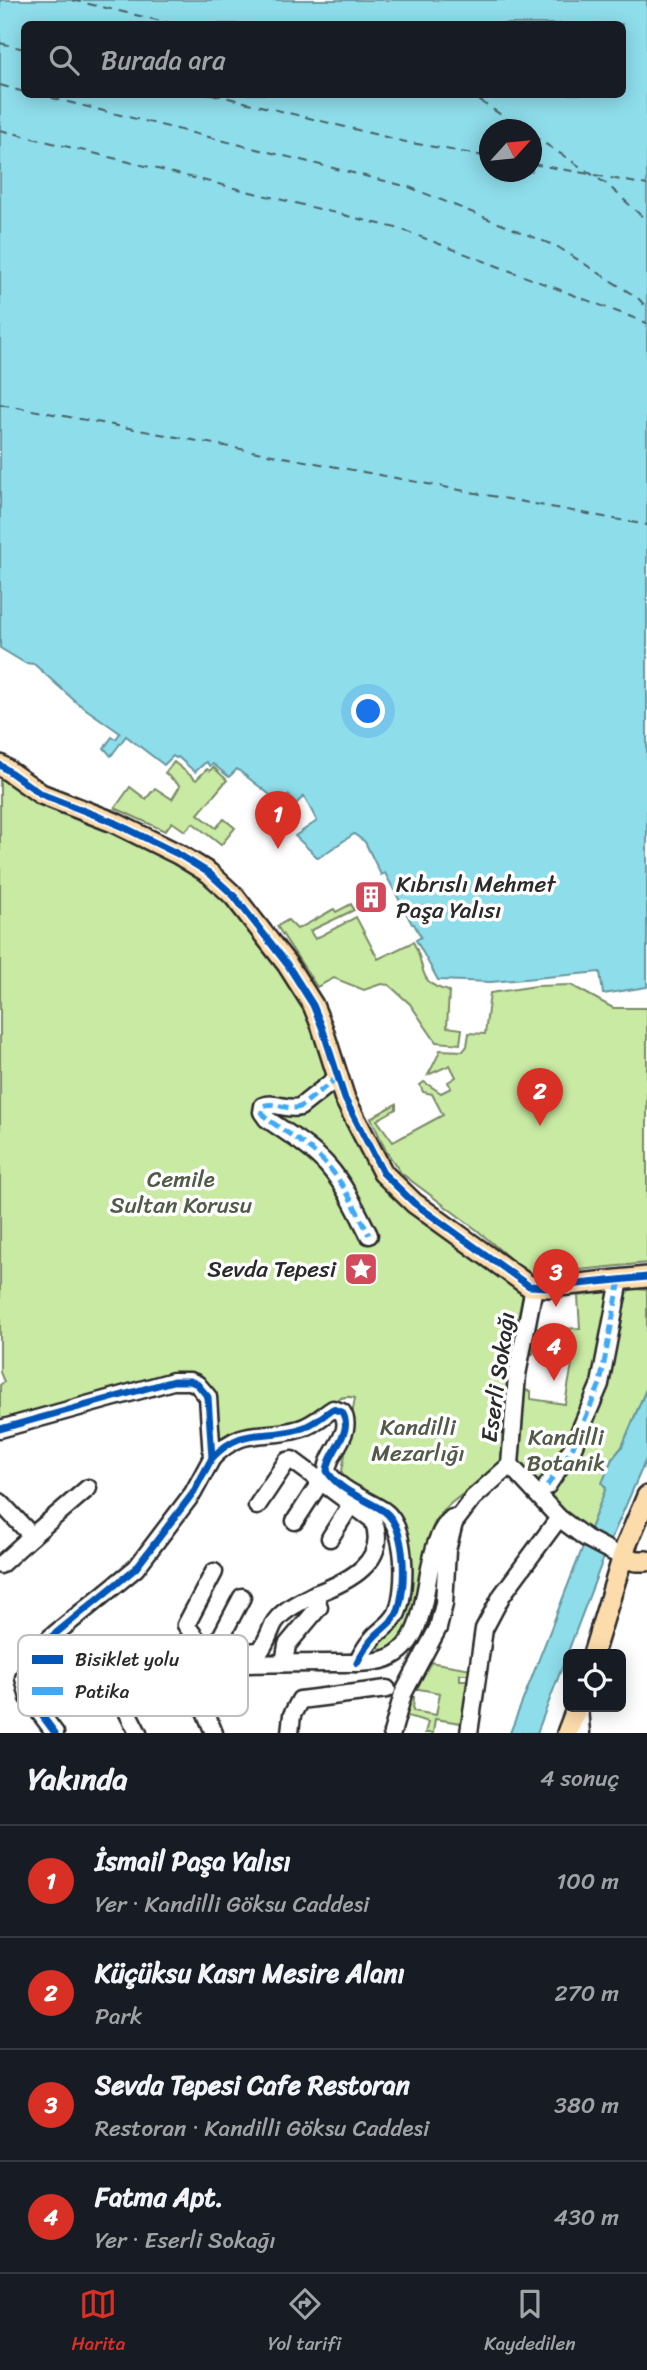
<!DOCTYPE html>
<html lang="tr">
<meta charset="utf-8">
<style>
:root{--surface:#171b24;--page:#242831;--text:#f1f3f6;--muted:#9ea1a6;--line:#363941;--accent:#d93025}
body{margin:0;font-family:Sriracha,sans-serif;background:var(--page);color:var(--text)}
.controls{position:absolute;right:21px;bottom:21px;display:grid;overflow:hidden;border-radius:10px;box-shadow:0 4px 18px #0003}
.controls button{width:63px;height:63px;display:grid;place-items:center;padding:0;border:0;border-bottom:2px solid var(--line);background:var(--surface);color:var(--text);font:35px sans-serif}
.compass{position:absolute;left:479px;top:119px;width:63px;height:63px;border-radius:50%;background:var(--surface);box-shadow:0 4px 18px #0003;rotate:63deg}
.you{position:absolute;left:369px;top:712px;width:24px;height:24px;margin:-18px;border:5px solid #fff;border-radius:50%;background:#1a73e8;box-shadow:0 0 0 10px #1a73e833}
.badge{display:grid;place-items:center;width:46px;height:46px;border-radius:50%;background:var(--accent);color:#fff;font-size:23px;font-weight:700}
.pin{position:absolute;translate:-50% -58px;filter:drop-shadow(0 2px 4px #0008)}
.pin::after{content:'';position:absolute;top:37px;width:24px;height:21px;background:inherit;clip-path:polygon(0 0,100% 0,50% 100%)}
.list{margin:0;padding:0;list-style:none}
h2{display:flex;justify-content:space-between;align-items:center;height:91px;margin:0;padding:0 28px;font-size:30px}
h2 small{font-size:23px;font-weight:400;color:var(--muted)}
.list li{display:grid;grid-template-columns:46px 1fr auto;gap:21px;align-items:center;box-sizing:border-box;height:112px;padding:0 28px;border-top:2px solid var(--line)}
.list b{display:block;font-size:26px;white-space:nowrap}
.list p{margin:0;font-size:23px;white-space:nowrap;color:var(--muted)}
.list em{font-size:23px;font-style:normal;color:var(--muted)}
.icon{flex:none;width:38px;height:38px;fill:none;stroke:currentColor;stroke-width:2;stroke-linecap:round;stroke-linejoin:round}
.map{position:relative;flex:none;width:647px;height:1733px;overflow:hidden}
.search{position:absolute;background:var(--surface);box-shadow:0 4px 18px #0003;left:21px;right:21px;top:21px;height:77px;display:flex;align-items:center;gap:18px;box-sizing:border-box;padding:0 24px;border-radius:10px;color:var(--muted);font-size:26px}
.sheet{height:539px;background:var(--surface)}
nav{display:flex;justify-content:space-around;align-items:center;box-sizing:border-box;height:98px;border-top:2px solid var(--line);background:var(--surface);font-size:19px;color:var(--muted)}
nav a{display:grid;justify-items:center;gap:4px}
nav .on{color:var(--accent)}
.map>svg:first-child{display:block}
.green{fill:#c8eaa3;stroke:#7a8a67;stroke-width:2}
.water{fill:#8eddeb;stroke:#66969e;stroke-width:2;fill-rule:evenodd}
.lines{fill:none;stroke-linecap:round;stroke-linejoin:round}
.ferry{stroke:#496065;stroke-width:2;stroke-dasharray:9 7;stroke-linecap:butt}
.minor-casing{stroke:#2b2b2b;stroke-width:21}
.major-casing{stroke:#2b2b2b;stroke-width:24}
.minor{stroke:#fff;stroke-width:16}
.major{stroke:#fddcac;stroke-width:19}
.quiet{stroke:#3fa9f5;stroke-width:5;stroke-dasharray:10 5;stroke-linecap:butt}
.cycleway-casing{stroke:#fff;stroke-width:11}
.cycleway{stroke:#0057b8;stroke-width:7}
.labels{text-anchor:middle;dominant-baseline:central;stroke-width:7;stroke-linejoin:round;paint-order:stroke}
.poi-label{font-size:23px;fill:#2b2b2b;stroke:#fff;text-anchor:start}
.park-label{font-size:23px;fill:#525b49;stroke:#fff}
.street-label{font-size:23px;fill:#2b2b2b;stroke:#fff}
.key{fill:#fff;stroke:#bfbfbf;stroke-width:2}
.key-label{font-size:19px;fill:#2b2b2b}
</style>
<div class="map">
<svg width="647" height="1733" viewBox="0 0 647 1733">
<rect width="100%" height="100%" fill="#fff"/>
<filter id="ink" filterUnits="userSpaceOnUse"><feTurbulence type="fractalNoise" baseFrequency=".0143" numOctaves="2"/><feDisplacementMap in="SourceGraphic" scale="14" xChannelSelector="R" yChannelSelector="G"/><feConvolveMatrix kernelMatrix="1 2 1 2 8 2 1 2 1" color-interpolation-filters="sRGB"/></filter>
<g filter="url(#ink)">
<g class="green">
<path d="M174,762L196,780L207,769L210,771L213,767L227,780L198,814L216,828L224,819L235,828L221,845L193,823L185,831L172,822L165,831L115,808L130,787L146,799L155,788L172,799L180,786L165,773Z"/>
<path d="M0,776L47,807L79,817L175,859L229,900L282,968L314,1025L352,1132L452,1241L524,1296L527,1301L504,1460C486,1484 451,1495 435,1522C429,1533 429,1548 428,1560C423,1591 415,1633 386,1651L380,1649L377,1642L400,1618L391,1507L383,1501L340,1482L355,1398C332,1391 322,1418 303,1424C274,1433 234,1419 216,1448C219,1408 226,1372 171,1373L0,1422V1385L4,1382L0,1372Z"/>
<path d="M351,904L354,910L310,931L315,939L356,917L378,959L413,942C427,965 415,984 449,991L447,1027L462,1029L460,1044L436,1042L410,1004L389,985L381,984L364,990L334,978L317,987L277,926L288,920L297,929C311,923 321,916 334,909L336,912Z"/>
<path d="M571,985L613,1008H647V1263L541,1274L529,1272L515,1263L477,1230L401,1173L386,1151L371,1118L396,1104V1109L377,1120L393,1142L443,1115L432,1094L423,1092L420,1085L424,1082L441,1093L451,1088L448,1082L456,1077L450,1065L428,1075C432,1067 437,1059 440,1050L463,1051L467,1046L469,1033L485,1034L490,993L536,986Z"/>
<path d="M627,1288L647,1290V1387L622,1447L612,1459L606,1488L588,1534L578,1527L520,1466L518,1448L520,1390L531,1391V1399L565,1404L572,1364L551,1359L555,1343L537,1339L533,1354L526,1353L531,1326L543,1330L580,1328L578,1296Z"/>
<path d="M429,1662L472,1669L471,1674H460V1680H471L467,1724L435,1719L433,1733H425L428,1722L404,1715L408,1695L414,1697L413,1711L436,1715L440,1693L414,1688Z"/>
</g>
<g class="water">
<path d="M0,0H647V987L603,994L600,972L491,982L438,980L416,940L421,937L414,924H412L385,873L381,875L365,842L354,834L318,858L295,836L317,821L304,796L296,804L289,795L282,800L278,795L274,798L237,769L229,777L213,764L210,766L206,762L195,772L178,757L176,758L173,756L164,765L126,736L111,756L104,748L112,737L116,739L120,733L76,702L34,664L25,663L0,648ZM24,24H622V94H24ZM490,130H532V172H490Z"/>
<path d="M647,1387V1457L609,1544L537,1733H510L606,1488L602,1483L612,1459L622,1447Z"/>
</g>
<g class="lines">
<g class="ferry">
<path d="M72,0L174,24"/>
<path d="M0,43L24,49"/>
<path d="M0,85L24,92"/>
<path d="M36,94L409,187L558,247L638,298L647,308"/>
<path d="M212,94L406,142L490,157"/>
<path d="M465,94L474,97L524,130"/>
<path d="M0,130L400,229L647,323"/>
<path d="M532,135L608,185L647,221"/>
<path d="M532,164L589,174"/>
<path d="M595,175L647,185"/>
<path d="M0,404L647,525"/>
</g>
<g class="minor-casing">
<g id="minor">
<path d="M338,1077L300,1107C287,1111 275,1101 263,1106L262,1112L267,1119C287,1133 311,1147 327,1165C345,1185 357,1211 369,1235"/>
<path d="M0,1429L173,1381H190L197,1384L208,1397L212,1458C244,1425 262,1440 299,1429C312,1426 322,1416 333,1409L342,1412C355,1433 328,1451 327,1471C338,1490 366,1499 384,1511C407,1527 407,1589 397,1613C392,1623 383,1628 375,1636C367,1644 362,1653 357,1663"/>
<path d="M510,1465L559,1518L586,1538L622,1557"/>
<path d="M547,1486L573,1447L600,1384L620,1280"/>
<path d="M0,1502L32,1536L88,1488"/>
<path d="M257,1506L287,1461L292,1460L373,1520C390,1562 347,1582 315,1594"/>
<path d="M295,1521L321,1481"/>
<path d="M330,1538L352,1503"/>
<path d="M0,1565L32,1536"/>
<path d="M214,1572L186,1625L208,1654L260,1651C266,1643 269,1634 273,1625C281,1610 301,1602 315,1594L319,1607L287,1645L284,1663"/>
<path d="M212,1654L242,1597"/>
<path d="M579,1707L581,1733"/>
<path d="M55,1733L29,1698L24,1678L32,1658L50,1638L136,1568L193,1493L212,1458"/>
<path d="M138,1733L106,1670L108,1659L128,1653L174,1649L188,1657"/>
<path d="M214,1733L195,1687C197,1678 202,1671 211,1667C222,1663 236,1664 248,1664C277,1663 305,1663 334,1663C350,1663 367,1664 382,1660C440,1645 415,1551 452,1518"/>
<path d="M290,1733L292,1715L300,1700L387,1689"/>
<path d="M392,1733L403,1694L438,1628L444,1604L447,1550L454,1523L473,1498L510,1465L517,1375L534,1287"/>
<path d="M469,1733L484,1629L502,1595L559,1518"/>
</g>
</g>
<g class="major-casing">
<g id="major">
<path d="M0,765L41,794L113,822L178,854L209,873L234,896L287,964L313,1005L322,1027L345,1099L383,1173L414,1203L529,1286L549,1287L647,1277"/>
<path d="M622,1557L636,1561H647"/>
<path d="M593,1654L626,1546L647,1496"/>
<path d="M567,1733L577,1707"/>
</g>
</g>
<use href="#minor" class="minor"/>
<use href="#major" class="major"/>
<g class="quiet">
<path d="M338,1077L300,1107C287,1111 275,1101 263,1106L262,1112L267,1119C287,1133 311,1147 327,1165C345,1185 357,1211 369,1235"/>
<path d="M547,1486L573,1447L600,1384L620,1280"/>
</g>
<g class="cycleway-casing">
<g id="cycleway">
<path d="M0,765L41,794L113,822L178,854L209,873L234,896L287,964L313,1005L322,1027L345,1099L383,1173L414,1203L529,1286L549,1287L647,1277"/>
<path d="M0,1429L173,1381H190L197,1384L208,1397L212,1458C244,1425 262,1440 299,1429C312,1426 322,1416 333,1409L342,1412C355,1433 328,1451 327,1471C338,1490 366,1499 384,1511C407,1527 407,1589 397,1613C392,1623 383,1628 375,1636C367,1644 362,1653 357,1663"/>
<path d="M55,1733L29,1698L24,1678L32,1658L50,1638L136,1568L193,1493L212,1458"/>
</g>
</g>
<use href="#cycleway" class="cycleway"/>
</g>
</g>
<defs>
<g id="building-square" transform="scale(1.75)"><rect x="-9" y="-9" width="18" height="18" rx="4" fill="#d1495b" stroke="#fff"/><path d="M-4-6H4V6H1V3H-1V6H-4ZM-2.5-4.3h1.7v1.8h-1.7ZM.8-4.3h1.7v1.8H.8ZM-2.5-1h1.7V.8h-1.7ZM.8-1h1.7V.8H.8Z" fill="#fff"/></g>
<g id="sight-square" transform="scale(1.75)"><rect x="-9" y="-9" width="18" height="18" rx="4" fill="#d1495b" stroke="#fff"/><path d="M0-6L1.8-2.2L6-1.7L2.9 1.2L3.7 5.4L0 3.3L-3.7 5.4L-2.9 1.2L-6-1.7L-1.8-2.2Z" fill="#fff"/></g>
</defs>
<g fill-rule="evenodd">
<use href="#building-square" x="371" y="897"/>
<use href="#sight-square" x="361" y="1269"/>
</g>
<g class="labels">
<g class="poi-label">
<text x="396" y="884">Kıbrıslı Mehmet<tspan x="396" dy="26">Paşa Yalısı</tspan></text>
<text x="336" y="1269" text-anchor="end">Sevda Tepesi</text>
</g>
<g class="park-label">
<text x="181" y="1179">Cemile<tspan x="181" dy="26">Sultan Korusu</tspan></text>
<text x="418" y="1427">Kandilli<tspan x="418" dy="26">Mezarlığı</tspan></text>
<text x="566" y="1437">Kandilli<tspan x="566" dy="26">Botanik</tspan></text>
</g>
<g class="street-label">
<text transform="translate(498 1377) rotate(-82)">Eserli Sokağı</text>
</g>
</g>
<rect x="18" y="1635" width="230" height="81" rx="10" class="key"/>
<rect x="32" y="1655" width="31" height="9" fill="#0057b8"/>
<rect x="32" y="1687" width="31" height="8" fill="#3fa9f5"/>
<g class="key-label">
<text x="75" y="1666">Bisiklet yolu</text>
<text x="75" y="1698">Patika</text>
</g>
</svg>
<div class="controls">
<button><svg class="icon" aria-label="locate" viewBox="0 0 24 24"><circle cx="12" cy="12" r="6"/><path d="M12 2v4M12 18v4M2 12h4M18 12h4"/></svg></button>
</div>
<svg class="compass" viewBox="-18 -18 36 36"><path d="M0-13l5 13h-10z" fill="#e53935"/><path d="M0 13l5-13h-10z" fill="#9ea1a6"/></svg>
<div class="you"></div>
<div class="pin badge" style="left:278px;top:849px">1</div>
<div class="pin badge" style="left:540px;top:1126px">2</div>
<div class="pin badge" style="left:556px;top:1307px">3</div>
<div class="pin badge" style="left:554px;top:1381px">4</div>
<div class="search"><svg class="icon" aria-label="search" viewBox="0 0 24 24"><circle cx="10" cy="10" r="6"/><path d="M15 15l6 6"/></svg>Burada ara</div>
</div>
<section class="sheet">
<h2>Yakında<small>4 sonuç</small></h2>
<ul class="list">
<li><span class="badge">1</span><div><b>İsmail Paşa Yalısı</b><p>Yer · Kandilli Göksu Caddesi</p></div><em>100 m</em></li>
<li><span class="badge">2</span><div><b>Küçüksu Kasrı Mesire Alanı</b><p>Park</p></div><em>270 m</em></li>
<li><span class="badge">3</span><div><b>Sevda Tepesi Cafe Restoran</b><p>Restoran · Kandilli Göksu Caddesi</p></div><em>380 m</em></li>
<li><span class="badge">4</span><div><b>Fatma Apt.</b><p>Yer · Eserli Sokağı</p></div><em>430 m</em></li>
</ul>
</section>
<nav>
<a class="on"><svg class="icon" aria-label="map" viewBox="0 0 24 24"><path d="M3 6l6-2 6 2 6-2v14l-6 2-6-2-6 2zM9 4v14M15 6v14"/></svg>Harita</a>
<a><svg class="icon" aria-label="directions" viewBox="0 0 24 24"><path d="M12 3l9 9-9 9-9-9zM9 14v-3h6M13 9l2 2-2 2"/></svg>Yol tarifi</a>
<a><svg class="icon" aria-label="saved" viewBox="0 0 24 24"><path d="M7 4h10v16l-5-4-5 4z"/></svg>Kaydedilen</a>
</nav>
